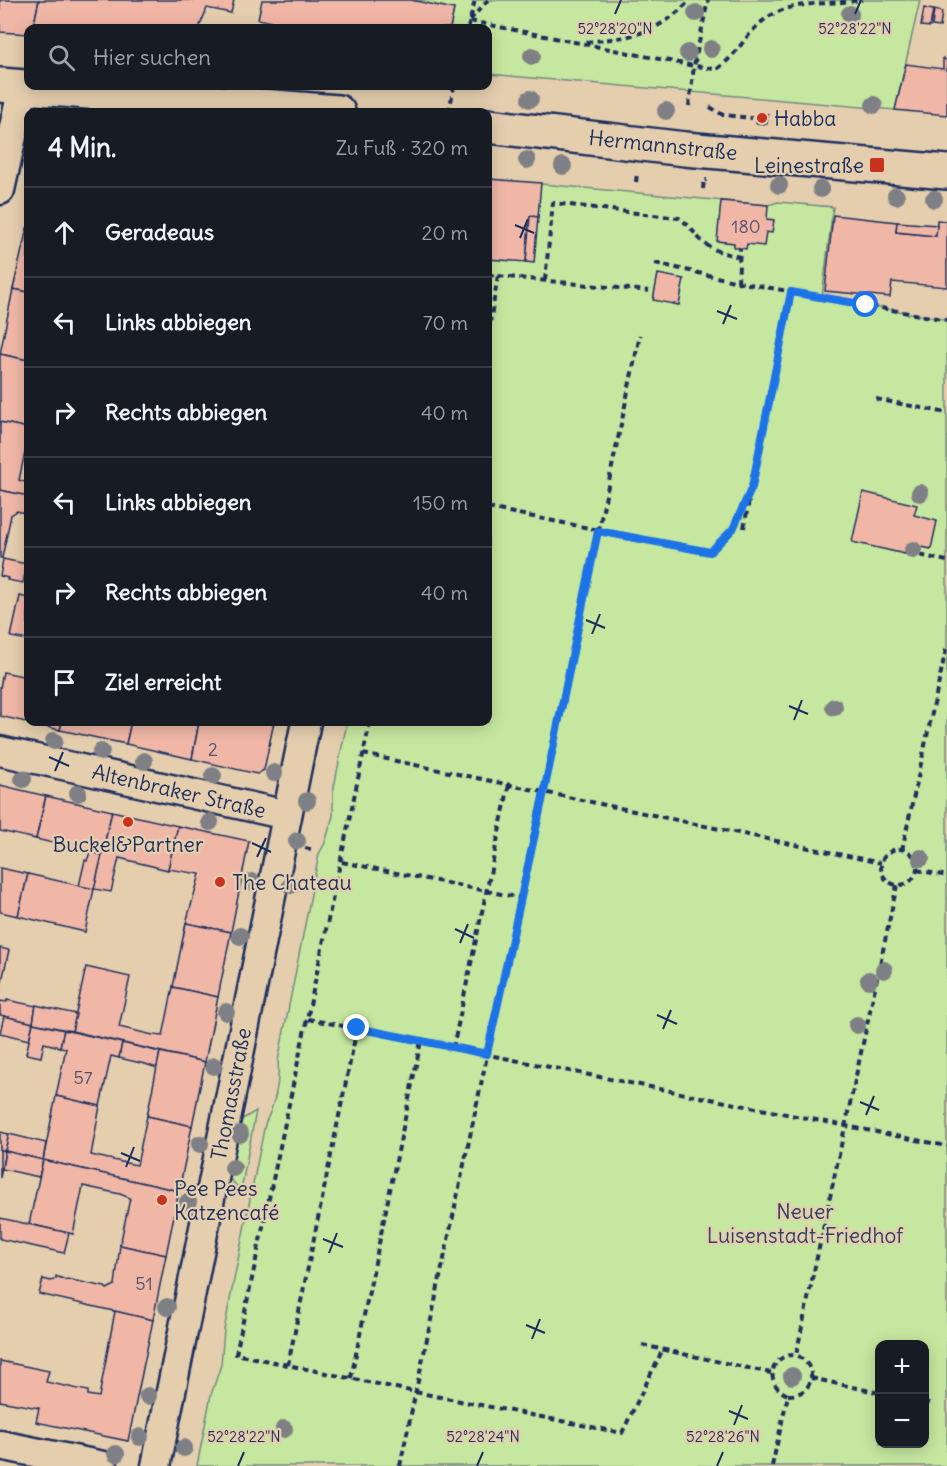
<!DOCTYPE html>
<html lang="de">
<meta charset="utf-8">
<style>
:root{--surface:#171b24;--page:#20242c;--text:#f1f3f6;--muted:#9ea1a6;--line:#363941}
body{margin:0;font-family:Delius,sans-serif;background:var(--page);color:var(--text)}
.controls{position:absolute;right:18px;bottom:18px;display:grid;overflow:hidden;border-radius:12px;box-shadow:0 3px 15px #0003}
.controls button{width:54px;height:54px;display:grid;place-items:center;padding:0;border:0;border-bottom:2px solid var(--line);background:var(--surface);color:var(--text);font:30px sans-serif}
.stop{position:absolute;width:18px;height:18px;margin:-14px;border:4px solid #1a73e8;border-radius:50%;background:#fff}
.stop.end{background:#1a73e8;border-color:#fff;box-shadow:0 2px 6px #0008}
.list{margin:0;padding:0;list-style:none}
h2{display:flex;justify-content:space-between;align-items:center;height:78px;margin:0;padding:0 24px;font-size:26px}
h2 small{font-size:20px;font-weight:400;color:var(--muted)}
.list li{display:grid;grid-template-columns:39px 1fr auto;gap:18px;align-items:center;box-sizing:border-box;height:90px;padding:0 24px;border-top:2px solid var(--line)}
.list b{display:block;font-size:22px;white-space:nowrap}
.list em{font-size:20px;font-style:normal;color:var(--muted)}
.icon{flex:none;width:33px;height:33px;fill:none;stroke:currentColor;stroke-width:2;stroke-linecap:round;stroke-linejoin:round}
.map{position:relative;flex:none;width:947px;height:1466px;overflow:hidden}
.search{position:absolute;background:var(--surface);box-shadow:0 3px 15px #0003;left:24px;top:24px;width:468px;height:66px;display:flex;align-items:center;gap:15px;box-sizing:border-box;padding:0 21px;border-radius:12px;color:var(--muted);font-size:22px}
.panel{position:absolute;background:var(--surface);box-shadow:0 3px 15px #0003;left:24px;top:108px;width:468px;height:618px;border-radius:12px}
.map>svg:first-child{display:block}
.green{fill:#c6e79f;stroke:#708b7e;stroke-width:1.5;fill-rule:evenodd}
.building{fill:#f0b7a7;stroke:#1b2f5e;stroke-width:1.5}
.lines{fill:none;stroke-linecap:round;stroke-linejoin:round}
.street-casing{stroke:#1b2f5e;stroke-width:33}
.secondary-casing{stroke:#1b2f5e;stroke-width:38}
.path{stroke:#1b2f5e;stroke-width:4;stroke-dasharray:6 4.5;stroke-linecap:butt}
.street{stroke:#e5ceae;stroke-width:28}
.secondary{stroke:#e5ceae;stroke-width:33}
.tree{fill:#7f8085}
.route{stroke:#1a73e8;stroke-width:8}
.ticks{fill:none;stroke:#1b2f5e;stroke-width:2}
.poi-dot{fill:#c8321e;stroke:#e5ceae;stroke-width:2}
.labels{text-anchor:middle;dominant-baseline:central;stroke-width:4.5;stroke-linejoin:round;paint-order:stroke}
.number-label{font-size:18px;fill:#505170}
.poi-label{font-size:21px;fill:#1b2f5e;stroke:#e5ceae;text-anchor:start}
.street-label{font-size:21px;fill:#1b2f5e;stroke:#e5ceae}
.park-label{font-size:21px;fill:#2c4164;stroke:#e5ceae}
.ticks-label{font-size:15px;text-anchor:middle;fill:#1b2f5e;stroke:#e5ceae;stroke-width:4.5;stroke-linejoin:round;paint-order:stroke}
</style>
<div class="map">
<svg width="947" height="1466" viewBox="0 0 947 1466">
<rect width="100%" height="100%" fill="#e5ceae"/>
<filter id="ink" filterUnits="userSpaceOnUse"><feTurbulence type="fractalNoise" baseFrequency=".0167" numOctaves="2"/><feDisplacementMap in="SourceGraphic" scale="12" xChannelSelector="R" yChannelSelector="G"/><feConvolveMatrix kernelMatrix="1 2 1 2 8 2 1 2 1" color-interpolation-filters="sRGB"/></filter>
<g filter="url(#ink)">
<g class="green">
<path d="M414,0H920L895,110L488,74V28H450L454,9Z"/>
<path d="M488,179L768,205L778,202L833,207L822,297L947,320V1466H197L211,1395L221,1365L224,1330L265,1124C275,1104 280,1084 278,1061L319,854L325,843L333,816V792L347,722H488ZM880,1344H924V1444H880Z"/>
<path d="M256,1111L241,1190L226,1175L236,1123Z"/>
</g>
<g class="building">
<path d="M0,0H39L33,28H28V34L0,32Z"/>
<path d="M39,0H234L231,13L207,8L199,28H33Z"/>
<path d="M262,0H411L454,9L450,28H291L292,26L258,19Z"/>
<path d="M924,8L933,10L930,27L921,26Z"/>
<path d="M934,10L942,12L940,27L932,26Z"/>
<path d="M943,58L947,61V115L895,110L906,64L943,69Z"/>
<path d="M758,113L768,114L767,124L756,123Z"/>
<path d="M489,179L541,183L538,217L530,216L526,262L488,259Z"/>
<path d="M721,201L768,205L767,219L774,220L772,233L766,232L764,246L747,244L746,249L734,247V243L717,241Z"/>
<path d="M833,215L897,222L896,232L936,236L937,220L947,221V287L892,282L890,297L825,291Z"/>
<path d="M530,216L538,217L534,263L526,262Z"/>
<path d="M897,222L937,225L936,236L896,232Z"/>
<path d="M27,228L28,229V292L13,289Z"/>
<path d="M658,274L684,279L679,305L653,300Z"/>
<path d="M13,289L28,292V360L0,354Z"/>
<path d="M0,354L28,360V428L0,422Z"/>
<path d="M0,422L28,428V439L19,480L28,483V496L0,490Z"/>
<path d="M0,490L28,496V514L17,511L11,515L2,558H0Z"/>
<path d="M863,492L917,505L914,515L937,521L931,549L908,544L905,554L852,542Z"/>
<path d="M3,559L27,564L23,583L7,580L8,578L0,576Z"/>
<path d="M20,596L28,598V640L11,637Z"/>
<path d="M3,672L28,677V722H62L60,730L0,716V688Z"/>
<path d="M62,722H131L126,744L60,730Z"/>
<path d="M131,722H199L192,759L126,744Z"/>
<path d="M199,722H221L230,724L231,722H274L264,770L257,774L192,759Z"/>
<path d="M0,785L46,796L36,839L0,831Z"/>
<path d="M46,796L112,811L102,855L36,839Z"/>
<path d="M112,811L178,826L168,870L119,858L111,892L94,889Z"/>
<path d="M178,826L249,841L231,932L186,923L200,874L168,869Z"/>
<path d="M90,852L102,855L94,889L79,886L85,860L87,861Z"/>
<path d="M0,868L28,874L18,916L0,912Z"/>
<path d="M28,874L94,889L85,932L18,916Z"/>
<path d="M186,923L231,932L218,997L173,987Z"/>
<path d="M0,948L9,950L0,990Z"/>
<path d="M86,967L130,977L119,1027L153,1035L163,1036L173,987L218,997L205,1062L72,1031Z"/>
<path d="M7,1000L36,1006L33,1023L0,1015V1001L7,1002Z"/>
<path d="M36,1005L76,1014L72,1031L33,1023Z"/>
<path d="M4,1016L33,1023L29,1040L0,1033Z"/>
<path d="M33,1023L64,1030L60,1047L44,1043L41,1057L26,1054Z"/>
<path d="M64,1030L122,1043L119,1058L111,1056L100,1106L56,1096L66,1048L60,1047Z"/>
<path d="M122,1043L160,1052L157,1068L145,1064L119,1058Z"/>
<path d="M160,1052L205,1062L192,1126L147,1116Z"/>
<path d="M56,1096L100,1106L91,1155L126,1163L137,1165L147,1116L192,1126L179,1191L43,1160Z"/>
<path d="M0,1132L9,1134L5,1151L0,1150Z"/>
<path d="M9,1134L46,1143L43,1160L5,1151Z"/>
<path d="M0,1150L5,1151L0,1178Z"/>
<path d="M5,1151L43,1160L39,1177L2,1169Z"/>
<path d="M43,1160L179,1191L166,1255L120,1245L130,1198L120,1194L83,1186L73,1234L29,1224Z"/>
<path d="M0,1218L69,1233L64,1253L0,1239Z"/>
<path d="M120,1245L166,1255L153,1320L39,1294L43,1279L51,1281L56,1279V1276L66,1280L67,1279L105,1287L107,1289L115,1285Z"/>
<path d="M115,1311L153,1320L128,1441L36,1422L39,1408L0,1401V1361L49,1371L46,1382L88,1391V1395L99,1397Z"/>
</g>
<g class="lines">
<g class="street-casing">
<g id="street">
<path d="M0,190L23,87"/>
<path d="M0,751L287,815"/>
<path d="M0,1445L103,1466"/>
<path d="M156,1466L306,722"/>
</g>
</g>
<g class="secondary-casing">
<g id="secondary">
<path d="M0,85L338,112"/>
<path d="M488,126L685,149L947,172"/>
</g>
</g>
<g class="path">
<path d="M470,20L488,0"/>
<path d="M470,21L694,66L717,69C738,55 748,29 770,16C796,0 832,5 862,0"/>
<path d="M468,28L475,0"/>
<path d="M586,42C631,37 657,35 690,0"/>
<path d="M481,86V87"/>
<path d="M689,106L694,66L708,0"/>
<path d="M710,107L723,115L752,118"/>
<path d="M449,112L454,86"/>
<path d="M804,126L805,114"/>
<path d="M636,182L637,173"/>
<path d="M703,189L704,180H707"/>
<path d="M655,263L738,282L947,320"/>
<path d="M488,275L649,291"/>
<path d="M545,280L553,203L679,218C689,224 694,234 703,242C713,251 727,254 740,257"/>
<path d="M738,282L740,248"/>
<path d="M488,334L498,276"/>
<path d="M876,399L947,413"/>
<path d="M751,489L791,292"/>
<path d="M488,508L710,552C733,535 742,513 752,487"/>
<path d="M744,528L749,500"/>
<path d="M910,553L947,561"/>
<path d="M370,722L236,1354L415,1392L622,1433L663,1349"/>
<path d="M363,754L881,863"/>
<path d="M305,848L315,850"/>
<circle cx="899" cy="867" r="18"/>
<path d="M902,850L947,645"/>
<path d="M342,862L521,898"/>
<path d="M917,870L947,876"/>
<path d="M308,1019L947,1146"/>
<path d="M453,1048L509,785"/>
<path d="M642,1345L771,1373"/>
<path d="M288,1365L357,1028"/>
<path d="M351,1378L421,1041"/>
<path d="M811,1378L880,1393"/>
<path d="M788,1395C814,1396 820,1366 796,1355L897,885"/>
<path d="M924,1402L932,1404"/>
<path d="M400,1466L640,335"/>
<path d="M772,1466L788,1395C763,1385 770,1353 796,1355"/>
</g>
<use href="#street" class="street"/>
<use href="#secondary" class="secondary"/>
</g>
<g class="tree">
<circle cx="696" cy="13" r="9"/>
<circle cx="850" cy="14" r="9"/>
<circle cx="711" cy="49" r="9"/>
<circle cx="688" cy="53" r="9"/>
<circle cx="532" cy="56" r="9"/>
<circle cx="530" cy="99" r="9"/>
<circle cx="874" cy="105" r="9"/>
<circle cx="666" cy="111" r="9"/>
<circle cx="527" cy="160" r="9"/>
<circle cx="563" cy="166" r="9"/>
<circle cx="779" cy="185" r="9"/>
<circle cx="821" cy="189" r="9"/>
<circle cx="896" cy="196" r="9"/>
<circle cx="934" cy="199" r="9"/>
<circle cx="920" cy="493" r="9"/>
<circle cx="913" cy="550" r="9"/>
<circle cx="834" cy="707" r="9"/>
<circle cx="54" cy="741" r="9"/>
<circle cx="101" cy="752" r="9"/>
<circle cx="144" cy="761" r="9"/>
<circle cx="274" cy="773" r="9"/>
<circle cx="213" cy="776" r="9"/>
<circle cx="23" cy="779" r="9"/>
<circle cx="78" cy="793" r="9"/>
<circle cx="307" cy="801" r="9"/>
<circle cx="210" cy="822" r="9"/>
<circle cx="297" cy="841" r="9"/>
<circle cx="921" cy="858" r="9"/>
<circle cx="252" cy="882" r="9"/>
<circle cx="291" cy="885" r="9"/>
<circle cx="240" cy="936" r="9"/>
<circle cx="884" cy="970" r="9"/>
<circle cx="869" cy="980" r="9"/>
<circle cx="226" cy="1012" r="9"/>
<circle cx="857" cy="1025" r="9"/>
<circle cx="214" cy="1066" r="9"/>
<circle cx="240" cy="1134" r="9"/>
<circle cx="200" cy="1144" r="9"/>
<circle cx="233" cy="1168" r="9"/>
<circle cx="188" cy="1202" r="9"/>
<circle cx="167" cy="1307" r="9"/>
<circle cx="792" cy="1376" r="9"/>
<circle cx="148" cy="1396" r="9"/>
<circle cx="284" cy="1429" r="9"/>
<circle cx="140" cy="1437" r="9"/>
<circle cx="184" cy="1448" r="9"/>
<circle cx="116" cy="1454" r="9"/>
</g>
</g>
<g class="lines" filter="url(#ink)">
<path class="route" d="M357,1028L487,1054L544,792L598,531L710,552L733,529L752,487L791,292L866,305"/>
</g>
<path class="ticks" d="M615,14L621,0M855,14L861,0M515,225L534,233M520,238L528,219M717,311L737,319M723,324L731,305M586,620L605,628M592,634L600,614M789,706L808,714M794,720L802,700M49,757L69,766M55,771L63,752M252,843L271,852M257,857L266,838M455,929L474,938M460,943L468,924M657,1015L677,1024M663,1029L671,1010M860,1102L879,1110M866,1115L874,1096M121,1153L140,1161M126,1167L134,1147M323,1239L343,1247M329,1253L337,1233M526,1325L545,1333M532,1339L540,1319M729,1411L748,1419M734,1425L742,1405M238,1466L244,1452M477,1466L483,1452M717,1466L723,1452"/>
<g class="poi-dot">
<circle cx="762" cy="118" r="6"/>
<rect x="869" y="157" width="16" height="16" rx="3"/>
<circle cx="128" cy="822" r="6"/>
<circle cx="220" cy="882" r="6"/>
<circle cx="162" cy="1200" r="6"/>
</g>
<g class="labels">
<g class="number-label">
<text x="746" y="226">180</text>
<text x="213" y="749">2</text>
<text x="83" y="1077">57</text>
<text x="144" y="1283">51</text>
</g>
<g class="poi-label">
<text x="774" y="118">Habba</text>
<text x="864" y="165" text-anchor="end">Leinestraße</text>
<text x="128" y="844" text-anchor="middle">Buckel&amp;Partner</text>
<text x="232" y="882">The Chateau</text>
<text x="174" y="1188">Pee Pees<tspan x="174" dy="24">Katzencafé</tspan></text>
</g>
<g class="street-label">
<text transform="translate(663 145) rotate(6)">Hermannstraße</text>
<text transform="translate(179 791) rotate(13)">Altenbraker Straße</text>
<text transform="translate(231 1094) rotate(-79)">Thomasstraße</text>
</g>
<g class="park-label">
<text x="805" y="1211">Neuer<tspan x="805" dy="24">Luisenstadt-Friedhof</tspan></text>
</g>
</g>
<g class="ticks-label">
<text x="615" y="34">52°28'20"N</text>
<text x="855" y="34">52°28'22"N</text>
<text x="244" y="1442">52°28'22"N</text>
<text x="483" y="1442">52°28'24"N</text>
<text x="723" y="1442">52°28'26"N</text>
</g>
</svg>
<div class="controls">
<button>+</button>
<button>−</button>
</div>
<div class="stop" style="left:866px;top:305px"></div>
<div class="stop end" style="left:357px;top:1028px"></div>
<div class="search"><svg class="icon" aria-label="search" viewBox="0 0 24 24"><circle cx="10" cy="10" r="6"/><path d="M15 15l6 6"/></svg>Hier suchen</div>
<section class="panel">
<h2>4 Min.<small>Zu Fuß · 320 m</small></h2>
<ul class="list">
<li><svg class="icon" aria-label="ahead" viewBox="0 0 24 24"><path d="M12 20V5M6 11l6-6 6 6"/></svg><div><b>Geradeaus</b></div><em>20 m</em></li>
<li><svg class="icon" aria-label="left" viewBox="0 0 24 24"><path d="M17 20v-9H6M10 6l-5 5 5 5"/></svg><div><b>Links abbiegen</b></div><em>70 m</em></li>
<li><svg class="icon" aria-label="right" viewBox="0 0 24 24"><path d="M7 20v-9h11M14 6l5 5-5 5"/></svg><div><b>Rechts abbiegen</b></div><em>40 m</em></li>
<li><svg class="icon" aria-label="left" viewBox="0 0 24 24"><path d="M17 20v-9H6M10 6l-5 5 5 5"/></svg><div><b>Links abbiegen</b></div><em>150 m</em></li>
<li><svg class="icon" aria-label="right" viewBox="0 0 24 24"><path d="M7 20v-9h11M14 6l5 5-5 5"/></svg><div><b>Rechts abbiegen</b></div><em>40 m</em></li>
<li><svg class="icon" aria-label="arrive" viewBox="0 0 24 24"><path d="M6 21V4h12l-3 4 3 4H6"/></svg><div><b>Ziel erreicht</b></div></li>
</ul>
</section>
</div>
